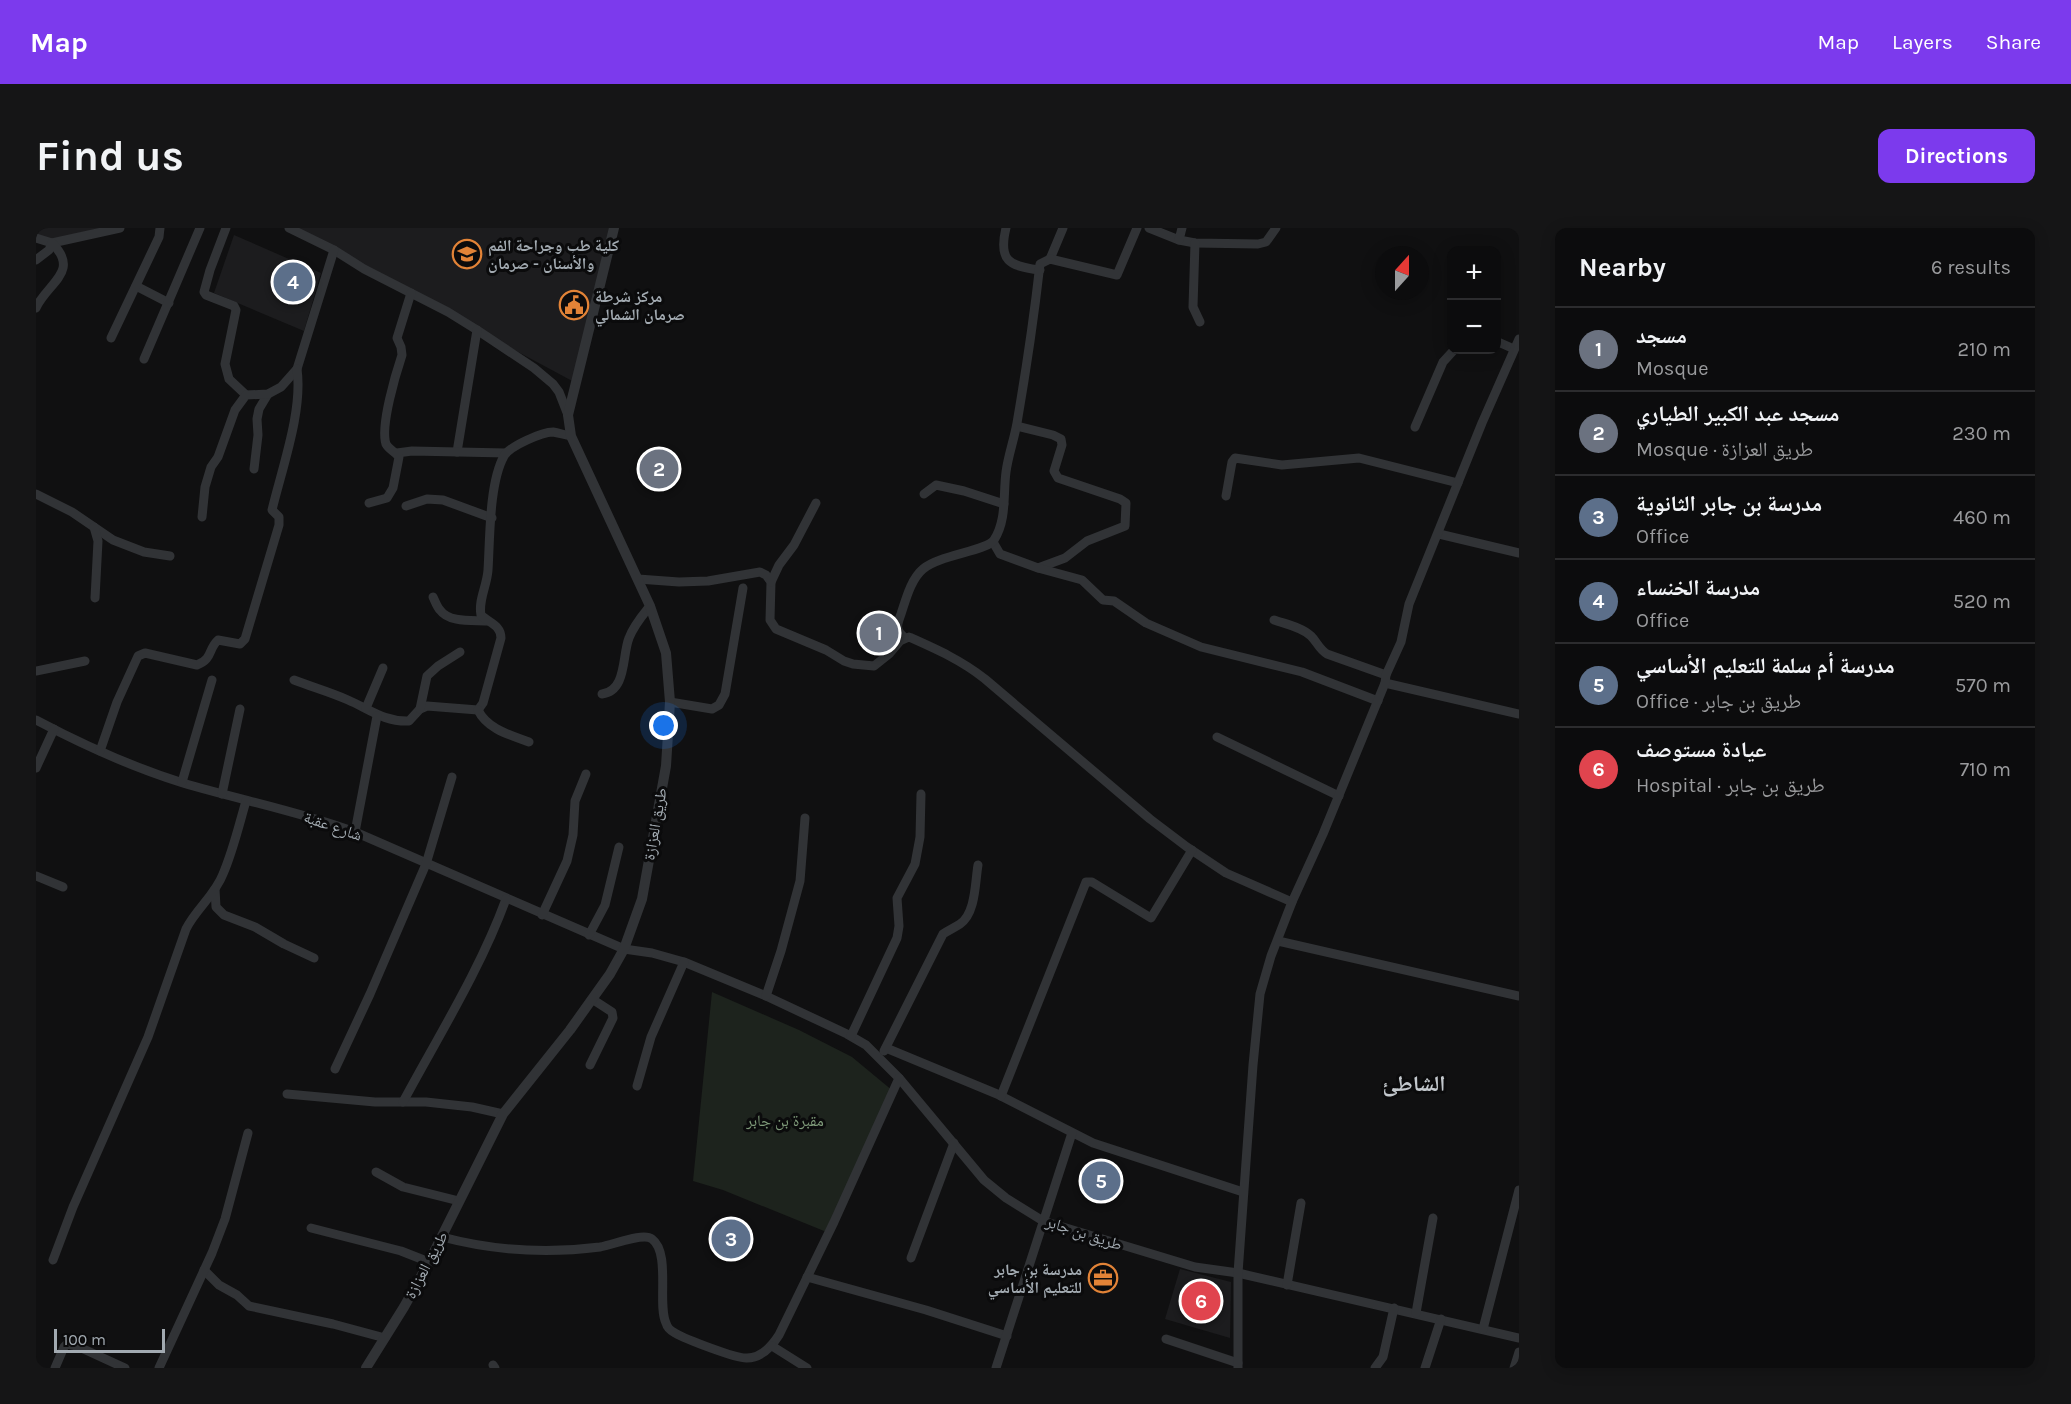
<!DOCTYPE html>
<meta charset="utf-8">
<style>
:root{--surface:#0c0c0d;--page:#151516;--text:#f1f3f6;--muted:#9a9b9d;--line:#2c2c2e;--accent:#7c3aed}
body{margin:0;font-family:Karla,"Noto Naskh Arabic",sans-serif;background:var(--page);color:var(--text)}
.controls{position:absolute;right:18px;top:18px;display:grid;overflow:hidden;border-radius:12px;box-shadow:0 3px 15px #0003}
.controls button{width:54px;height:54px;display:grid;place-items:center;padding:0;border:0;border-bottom:2px solid var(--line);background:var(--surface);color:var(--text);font:30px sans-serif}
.compass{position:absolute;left:1339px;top:18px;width:54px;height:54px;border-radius:50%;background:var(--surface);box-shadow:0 3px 15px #0003;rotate:21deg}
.scale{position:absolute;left:18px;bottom:15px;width:111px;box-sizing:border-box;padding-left:6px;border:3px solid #a2aab1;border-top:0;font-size:16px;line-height:21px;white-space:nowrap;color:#a2aab1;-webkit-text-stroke:4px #0b0b0c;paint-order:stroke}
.you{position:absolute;left:628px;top:498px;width:21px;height:21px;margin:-15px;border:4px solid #fff;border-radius:50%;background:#1a73e8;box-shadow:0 0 0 9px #1a73e833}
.badge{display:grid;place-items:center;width:39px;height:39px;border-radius:50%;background:var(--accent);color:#fff;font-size:20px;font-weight:700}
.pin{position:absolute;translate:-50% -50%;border:3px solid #fff;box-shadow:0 2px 6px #0006}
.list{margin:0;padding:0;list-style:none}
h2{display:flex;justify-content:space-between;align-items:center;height:78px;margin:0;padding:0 24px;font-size:26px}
h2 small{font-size:20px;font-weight:400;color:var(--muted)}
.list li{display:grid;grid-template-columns:39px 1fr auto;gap:18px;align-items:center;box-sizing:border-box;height:84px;padding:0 24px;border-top:2px solid var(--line)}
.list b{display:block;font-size:22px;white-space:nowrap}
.list p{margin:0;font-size:20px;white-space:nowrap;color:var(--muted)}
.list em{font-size:20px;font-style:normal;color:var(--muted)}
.map{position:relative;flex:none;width:1483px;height:1140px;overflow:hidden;border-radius:12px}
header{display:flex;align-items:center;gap:36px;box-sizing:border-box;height:84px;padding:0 30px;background:var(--accent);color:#fff}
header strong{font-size:28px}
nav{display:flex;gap:33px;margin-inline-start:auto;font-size:21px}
.intro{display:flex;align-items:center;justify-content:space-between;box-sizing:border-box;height:144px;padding:0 36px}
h1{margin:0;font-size:42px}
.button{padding:15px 27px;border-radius:12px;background:var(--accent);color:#fff;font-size:21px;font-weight:700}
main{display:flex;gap:36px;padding:0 36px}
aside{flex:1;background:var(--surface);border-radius:12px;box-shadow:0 3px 15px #0003}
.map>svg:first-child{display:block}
.built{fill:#1c1c1e}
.green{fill:#1d231d}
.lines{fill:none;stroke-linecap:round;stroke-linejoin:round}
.minor{stroke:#313336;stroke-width:9}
.tertiary{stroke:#313336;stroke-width:10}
.labels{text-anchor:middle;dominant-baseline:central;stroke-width:6;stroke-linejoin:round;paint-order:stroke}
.poi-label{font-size:16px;font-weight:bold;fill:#a2aab1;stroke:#0b0b0c;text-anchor:start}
.street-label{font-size:16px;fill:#a2aab1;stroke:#0b0b0c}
.park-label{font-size:16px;fill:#7f9b7a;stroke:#0b0b0c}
.district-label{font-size:22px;font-weight:bold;fill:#c3c8cd;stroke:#0b0b0c}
</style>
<header>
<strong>Map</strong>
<nav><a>Map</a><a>Layers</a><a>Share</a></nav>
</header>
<div class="intro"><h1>Find us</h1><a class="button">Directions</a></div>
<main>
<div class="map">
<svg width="1483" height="1140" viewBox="0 0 1483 1140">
<rect width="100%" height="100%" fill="#101011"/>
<g class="built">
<path d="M0,0H82L16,15L0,10Z"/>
<path d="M252,0H578L540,155L345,50Z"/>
<path d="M198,7L285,45L268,103L178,65Z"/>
<path d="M1144,1041L1195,1054L1194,1110L1129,1091Z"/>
</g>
<path class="green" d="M676,764L763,802L816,829L857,863L793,1005L687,962L657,953Z"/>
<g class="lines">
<g class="minor">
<path d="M190,0L174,42L168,64L170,67L198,78L200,82L189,136L193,151L210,167"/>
<path d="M253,0L298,22L328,41L412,84L441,102L498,140L517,156L523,164L532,187"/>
<path d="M970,0C962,33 973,38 1004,42"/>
<path d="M1113,0L1143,12L1159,15L1222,16L1230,14L1240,0"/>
<path d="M0,10L16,15L84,0"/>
<path d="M1143,12L1146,0"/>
<path d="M1159,15L1157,79L1164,94"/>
<path d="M1014,31L1027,0"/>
<path d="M0,32L13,22L16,15C45,44 11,55 0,80"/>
<path d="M100,58L133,75"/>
<path d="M75,110L123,9L124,0"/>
<path d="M1460,113L1478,121"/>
<path d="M108,131L164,0"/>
<path d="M981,198L1017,207L1025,211L1026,217L1018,243L1022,250L1084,271L1090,275L1089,298L1051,313L1029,330L1002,340"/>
<path d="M1379,199L1407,134L1418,122"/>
<path d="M421,224L441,102"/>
<path d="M361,225L376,223L470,225"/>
<path d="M218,241L222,207L221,191L223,181L232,166"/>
<path d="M0,266L36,284L77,312L108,324L134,328"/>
<path d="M888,266L900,257L928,263L968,276"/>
<path d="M1190,268L1196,234L1199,230L1246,237L1323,230L1422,255"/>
<path d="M333,275L351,270L357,260L363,229C359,223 353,222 350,216C344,198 360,145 366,127L365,119L361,110L375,65"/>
<path d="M370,278L391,271L407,272L456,290"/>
<path d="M166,289L169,259L175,239L182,229L199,182L210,167L232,166L245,159L261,141L298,22"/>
<path d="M58,299L62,313L59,370"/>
<path d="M1403,306L1483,325"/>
<path d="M957,314L964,326L1002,340L1046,352L1067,372L1078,373L1110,395L1165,419L1266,444L1342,473"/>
<path d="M602,351L643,354L672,353L724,344L730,347L735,354L734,392L740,401L790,422L808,433L817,436L838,438L853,426L864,413L873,409C900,421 925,432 949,451L1114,591L1151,619L1190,645L1256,674"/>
<path d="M735,354L743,337L758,317L780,275"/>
<path d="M397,369C399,373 401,379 404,382C413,395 437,392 451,393"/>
<path d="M1238,392C1249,396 1266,399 1275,408C1281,414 1283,421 1291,426L1350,447"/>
<path d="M868,409C859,401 861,397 865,386C870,371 875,351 887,341C903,327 951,323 958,312C971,292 967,266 970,244C972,228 978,212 981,195C990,143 998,89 1004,36L1014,31L1081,47L1101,0"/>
<path d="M0,443L49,433"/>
<path d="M258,452C276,459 294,464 312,472C333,481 348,494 373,493L384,481L391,478L442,482L447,475L465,410C465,397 453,395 445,387C442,372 451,358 452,342C454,311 453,255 468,228C474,218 506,204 517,204C523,205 529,207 535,208"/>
<path d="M1349,455L1483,486"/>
<path d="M566,466C591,463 586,427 593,410C598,397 606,388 614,378"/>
<path d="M634,474L676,481L683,477L689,466L707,360"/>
<path d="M330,480L347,440"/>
<path d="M384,481L391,448L402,438L424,424"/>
<path d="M442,482C451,501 474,507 493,514"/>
<path d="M0,492C47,517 96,539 147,555C204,572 263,583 319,604L588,721L616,725L648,734L730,768L811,806L830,817L863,850L948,952L970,970L999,988L1007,993L1159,1039L1202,1045L1483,1110"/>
<path d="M1181,509L1303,568"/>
<path d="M64,523L81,474L102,428L109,425L161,437C177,431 172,421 182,412L204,416L209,411L243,297V289L236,282C246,240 267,183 261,141"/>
<path d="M0,540L18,501"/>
<path d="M146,554L176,452"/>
<path d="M186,566L204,481"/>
<path d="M319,604L341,488"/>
<path d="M0,648L27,659"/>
<path d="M179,661L180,679L188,687L219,699L248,716L278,730"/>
<path d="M506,687L531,633L537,607L539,573L550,546"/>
<path d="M553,707L569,677L583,619"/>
<path d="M1242,713L1483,768"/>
<path d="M730,768L745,723L764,653L769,590"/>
<path d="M815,808L861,710L863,698L861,670L879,636L884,609L885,566"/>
<path d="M850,820L961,866L1057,915L1207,964"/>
<path d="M848,823L907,706C913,702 918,700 924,696C940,685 939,654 942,637"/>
<path d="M554,837L577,790L576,784L556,771"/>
<path d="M299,841L334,766L390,636L416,549"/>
<path d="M601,858L615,809L648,734"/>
<path d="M251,866L339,874H390L436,879L467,886"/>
<path d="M965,868L1050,654H1056L1115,690L1156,622"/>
<path d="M367,874C403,807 444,742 470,671"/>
<path d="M340,944L367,959L423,973"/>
<path d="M275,1000L365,1023L393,1034"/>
<path d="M406,1009C459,1023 510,1026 564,1019C577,1017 607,1004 616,1011C635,1025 621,1077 630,1095C631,1099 635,1103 639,1105C649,1111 701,1131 711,1130C725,1130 736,1118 743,1107L798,994L863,850"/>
<path d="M875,1030L918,915"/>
<path d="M17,1032L37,979L112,809L150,701C160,681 179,667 187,646C197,623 203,597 210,573"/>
<path d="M168,1042L183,1057L201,1067L213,1078L297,1096L349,1110"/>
<path d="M771,1049L890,1082L971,1108"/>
<path d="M1251,1057L1265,975"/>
<path d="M1380,1085L1397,990"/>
<path d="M1447,1101L1483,962"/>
<path d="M1130,1111L1202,1135"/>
<path d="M736,1118L771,1140"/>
<path d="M457,1137L459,1140"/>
<path d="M19,1140L28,1119L31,1116L41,1118L89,1140"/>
<path d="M123,1140L176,1025L189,991L212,905"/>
<path d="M960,1140L1036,905"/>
<path d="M1202,1140V1045L1217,837L1224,766L1235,728L1256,674L1287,606L1349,455L1350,447L1365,414L1373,376L1446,195L1483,111"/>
<path d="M1339,1140L1347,1129L1358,1080"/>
<path d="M1389,1140L1405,1091"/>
<path d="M1478,1140L1483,1124"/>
</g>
<path class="tertiary" d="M330,1140L368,1079L393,1034L467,886L534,802L574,746L588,721L606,671L630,538L634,474L630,425L614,378L535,208L532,187L578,0"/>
</g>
<defs>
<g id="university-ring" transform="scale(1.5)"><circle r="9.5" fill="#0b0b0c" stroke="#e28337" stroke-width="1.5"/><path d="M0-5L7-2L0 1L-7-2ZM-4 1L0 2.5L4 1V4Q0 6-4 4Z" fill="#e28337"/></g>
<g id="civic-ring" transform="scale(1.5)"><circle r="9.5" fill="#0b0b0c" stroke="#e28337" stroke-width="1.5"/><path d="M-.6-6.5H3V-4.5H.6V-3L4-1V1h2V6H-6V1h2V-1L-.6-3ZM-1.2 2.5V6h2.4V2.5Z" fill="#e28337"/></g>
<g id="office-ring" transform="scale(1.5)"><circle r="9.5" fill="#0b0b0c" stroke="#e28337" stroke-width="1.5"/><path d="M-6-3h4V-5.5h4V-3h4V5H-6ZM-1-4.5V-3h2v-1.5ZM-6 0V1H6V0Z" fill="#e28337"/></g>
</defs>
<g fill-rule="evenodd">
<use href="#university-ring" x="431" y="26"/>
<use href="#civic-ring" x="538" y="77"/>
<use href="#office-ring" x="1067" y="1050"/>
</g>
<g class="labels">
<g class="poi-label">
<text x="452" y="17">كلية طب وجراحة الفم<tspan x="452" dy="18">والأسنان - صرمان</tspan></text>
<text x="559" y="68">مركز شرطة<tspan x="559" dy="18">صرمان الشمالي</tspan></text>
<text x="1046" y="1041" text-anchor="end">مدرسة بن جابر<tspan x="1046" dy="18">للتعليم الأساسي</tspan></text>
</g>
<g class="street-label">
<text transform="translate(619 596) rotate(-80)">طريق العزازة</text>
<text transform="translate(297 598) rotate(19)">شارع عقبة</text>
<text transform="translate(1048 1005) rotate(18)">طريق بن جابر</text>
<text transform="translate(390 1037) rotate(-62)">طريق العزازة</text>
</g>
<g class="park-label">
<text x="749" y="892">مقبرة بن جابر</text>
</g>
<g class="district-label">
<text x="1378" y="856">الشاطئ</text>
</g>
</g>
</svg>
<div class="controls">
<button>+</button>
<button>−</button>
</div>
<svg class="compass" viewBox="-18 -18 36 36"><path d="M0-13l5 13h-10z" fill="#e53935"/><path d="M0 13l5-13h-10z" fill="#9a9b9d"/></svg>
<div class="scale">100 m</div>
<div class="you"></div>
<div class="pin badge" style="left:843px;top:405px;background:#6b7280">1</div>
<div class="pin badge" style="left:623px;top:241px;background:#6b7280">2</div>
<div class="pin badge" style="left:695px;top:1011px;background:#5c6f8a">3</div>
<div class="pin badge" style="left:257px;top:54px;background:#5c6f8a">4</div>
<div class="pin badge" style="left:1065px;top:953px;background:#5c6f8a">5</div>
<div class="pin badge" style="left:1165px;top:1073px;background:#e0444e">6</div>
</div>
<aside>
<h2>Nearby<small>6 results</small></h2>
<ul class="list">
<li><span class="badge" style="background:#6b7280">1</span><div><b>مسجد</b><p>Mosque</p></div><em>210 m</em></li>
<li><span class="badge" style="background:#6b7280">2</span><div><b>مسجد عبد الكبير الطياري</b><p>Mosque · طريق العزازة</p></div><em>230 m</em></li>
<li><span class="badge" style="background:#5c6f8a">3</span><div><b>مدرسة بن جابر الثانوية</b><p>Office</p></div><em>460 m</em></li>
<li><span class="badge" style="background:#5c6f8a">4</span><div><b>مدرسة الخنساء</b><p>Office</p></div><em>520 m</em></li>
<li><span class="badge" style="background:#5c6f8a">5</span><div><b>مدرسة أم سلمة للتعليم الأساسي</b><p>Office · طريق بن جابر</p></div><em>570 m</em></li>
<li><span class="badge" style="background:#e0444e">6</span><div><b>عيادة مستوصف</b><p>Hospital · طريق بن جابر</p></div><em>710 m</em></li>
</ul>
</aside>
</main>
